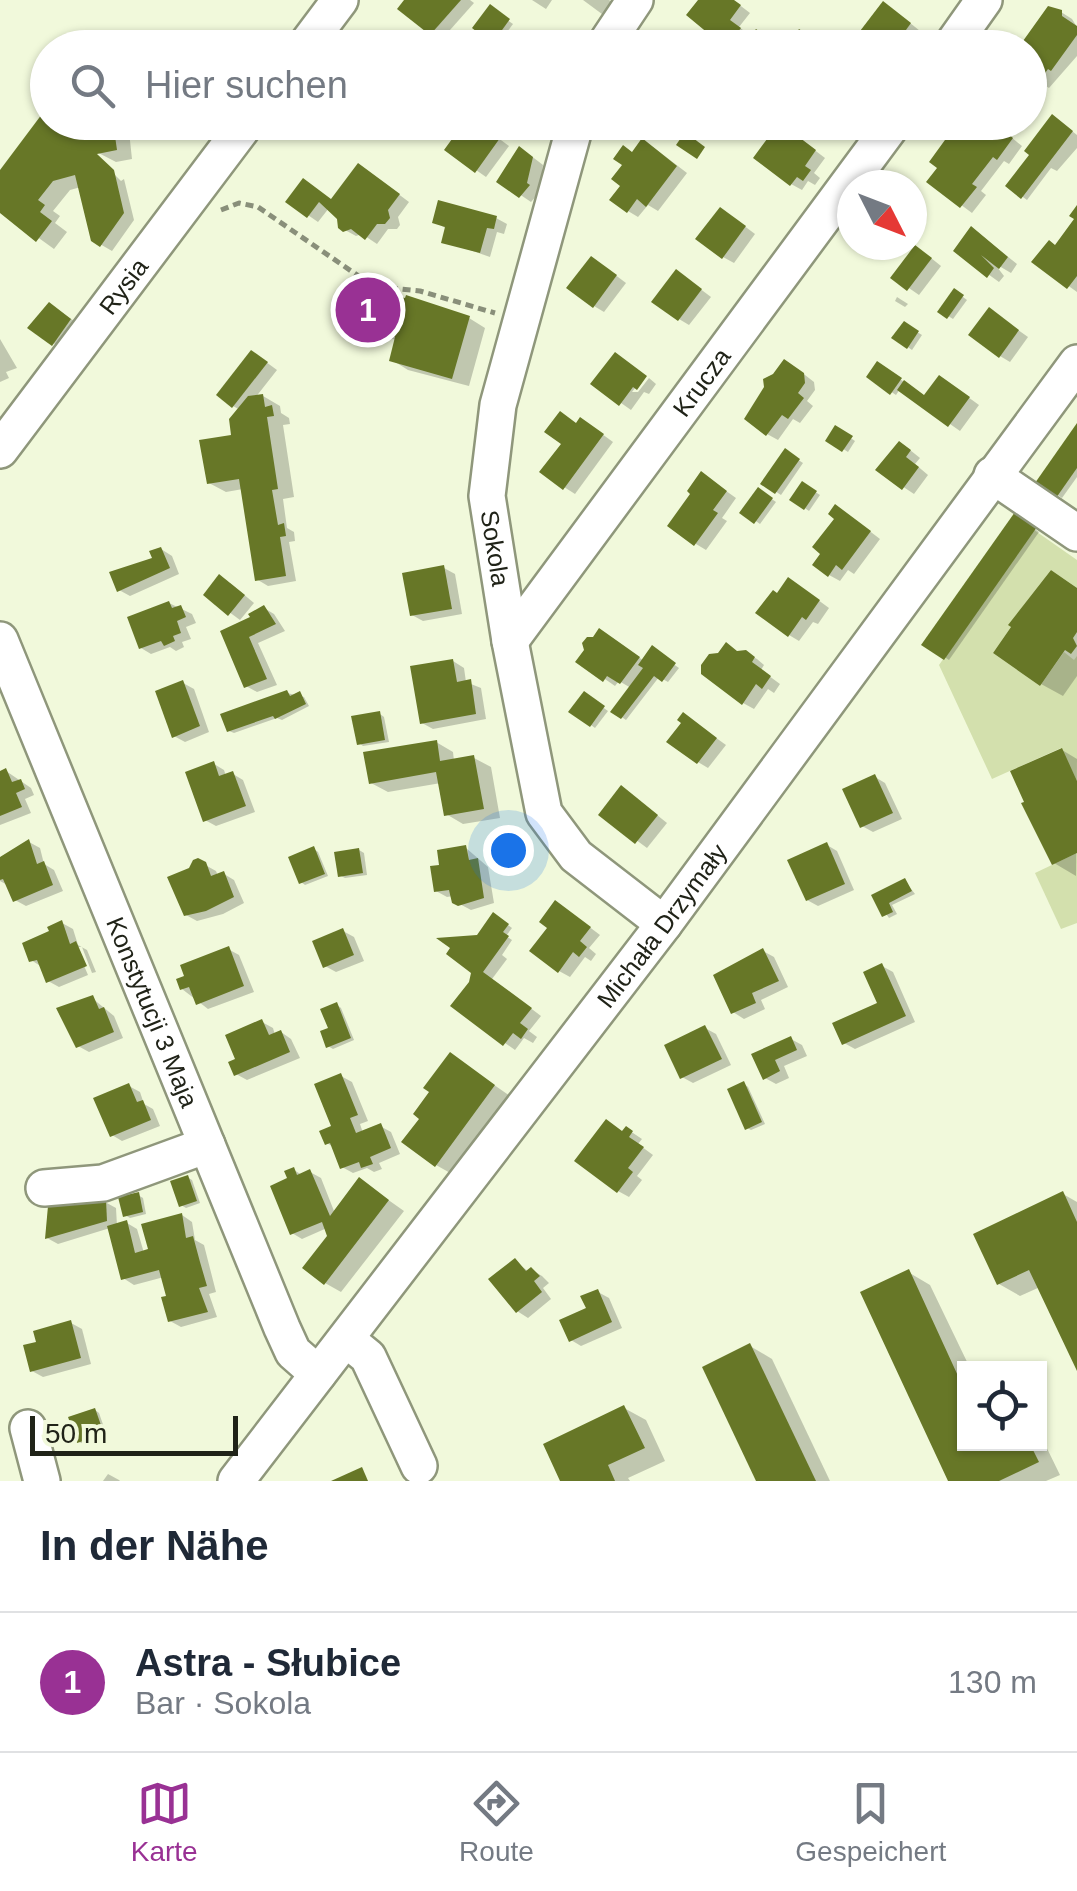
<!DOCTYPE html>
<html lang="de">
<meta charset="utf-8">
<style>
:root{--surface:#fff;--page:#f2f2f3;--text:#1f2937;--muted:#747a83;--line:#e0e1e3;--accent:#993194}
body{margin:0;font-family:Arial,sans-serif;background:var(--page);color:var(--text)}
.controls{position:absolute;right:30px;bottom:30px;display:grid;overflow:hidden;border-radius:0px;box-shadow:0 2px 8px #0004}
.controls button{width:90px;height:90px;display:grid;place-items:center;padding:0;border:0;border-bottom:2px solid var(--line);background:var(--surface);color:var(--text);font:50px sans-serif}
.compass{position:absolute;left:837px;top:170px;width:90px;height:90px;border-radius:50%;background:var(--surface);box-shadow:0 2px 8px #0004;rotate:132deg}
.scale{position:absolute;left:30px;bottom:25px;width:208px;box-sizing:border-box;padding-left:10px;border:5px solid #202318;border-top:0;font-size:28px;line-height:35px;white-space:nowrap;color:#202318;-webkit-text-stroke:8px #f1f9db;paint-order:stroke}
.you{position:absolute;left:508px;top:850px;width:35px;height:35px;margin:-25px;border:8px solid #fff;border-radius:50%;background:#1a73e8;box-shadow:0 0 0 15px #1a73e833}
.badge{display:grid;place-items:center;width:65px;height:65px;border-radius:50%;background:var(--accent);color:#fff;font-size:32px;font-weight:700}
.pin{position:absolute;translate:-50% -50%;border:5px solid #fff;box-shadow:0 2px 10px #0006}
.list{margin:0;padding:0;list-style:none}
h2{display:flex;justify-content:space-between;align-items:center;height:130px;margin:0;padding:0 40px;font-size:42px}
h2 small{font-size:32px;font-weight:400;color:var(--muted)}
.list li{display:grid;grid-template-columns:65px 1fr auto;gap:30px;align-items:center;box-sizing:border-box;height:140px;padding:0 40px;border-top:2px solid var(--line)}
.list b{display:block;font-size:38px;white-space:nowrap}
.list p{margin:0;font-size:32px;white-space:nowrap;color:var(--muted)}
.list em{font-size:32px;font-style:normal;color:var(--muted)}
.icon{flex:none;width:55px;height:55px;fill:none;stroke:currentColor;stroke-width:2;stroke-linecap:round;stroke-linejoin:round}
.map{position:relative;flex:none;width:1077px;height:1481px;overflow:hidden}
.search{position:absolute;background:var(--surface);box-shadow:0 2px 8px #0004;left:30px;right:30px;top:30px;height:110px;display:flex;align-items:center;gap:25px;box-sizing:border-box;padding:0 35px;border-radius:55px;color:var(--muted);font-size:38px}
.sheet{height:270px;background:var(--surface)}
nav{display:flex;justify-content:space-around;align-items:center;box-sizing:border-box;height:140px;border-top:2px solid var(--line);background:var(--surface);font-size:28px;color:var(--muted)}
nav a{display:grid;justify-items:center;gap:5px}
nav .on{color:var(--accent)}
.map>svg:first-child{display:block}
.green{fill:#d3e0ad}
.shadow{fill:#0003}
.building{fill:#677727}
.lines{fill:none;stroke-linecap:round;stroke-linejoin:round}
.minor-casing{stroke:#8f977b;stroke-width:40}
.path{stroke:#898f7a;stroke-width:5;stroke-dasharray:8 5;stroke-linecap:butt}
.minor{stroke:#fff;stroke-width:35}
.labels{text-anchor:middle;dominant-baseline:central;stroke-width:8;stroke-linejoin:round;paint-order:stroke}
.street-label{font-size:25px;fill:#202318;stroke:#f1f9db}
</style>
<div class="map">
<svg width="1077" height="1481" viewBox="0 0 1077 1481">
<rect width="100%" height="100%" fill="#f1f9db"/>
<g class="green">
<path d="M1034,530L1077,560V588L1051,570L1009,624L1011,627L993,653L1040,686L1064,652L1074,660L1077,656V781L1061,748L992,779L939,665Z"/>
<path d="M1077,853V923L1061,929L1035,873Z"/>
</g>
<g class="shadow">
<path d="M408,0H470L474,3L442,39L431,33Z"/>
<path d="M532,0H552L546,9Z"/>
<path d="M583,0H609L614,4L606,17Z"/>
<path d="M701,0H733L750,13L739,27L753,38L748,44L733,35L727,43L717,36Z"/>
<path d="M490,8L513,24L498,44L475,28Z"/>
<path d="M894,10L920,31L908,48H877Z"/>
<path d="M1061,12L1072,19L1077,27V56L1049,88L1030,75V48Z"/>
<path d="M48,122H128L132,159L116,162L87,147L121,181L124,179L134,220L112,251L93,240L81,187L70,190L53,211L60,216L55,223L67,232L54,249L0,210V174Z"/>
<path d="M373,122H410L398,137L392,133L386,137L371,128Z"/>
<path d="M710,122H736L727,134Z"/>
<path d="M992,122L1022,146L1009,164L1004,161L981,191L986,195L972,213L929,181L940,167L932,161L961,123L969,128Z"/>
<path d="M1063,124L1077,135V148L1057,171L1051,168L1027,200L1008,186Z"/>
<path d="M783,126L825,158L814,173L820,178L815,185L808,181L802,190L791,184Z"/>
<path d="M486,129L509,146L486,177L476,170L466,134Z"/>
<path d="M653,147L687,173L658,211L648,205L638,217L628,211L623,186L633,154Z"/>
<path d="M530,155L543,165L539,193L531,202L500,181Z"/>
<path d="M369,172L409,202L398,217L400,225L397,229H388L377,244L362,234L356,236L345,230L340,218L329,208L318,222L289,202L332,201Z"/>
<path d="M731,216L755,234L734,263L723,257Z"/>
<path d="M496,218L507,224L504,234L497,232L490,257L444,241L447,229L435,222Z"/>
<path d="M1077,219V292L1035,262L1056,247Z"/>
<path d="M982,236L1017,264L1011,273L994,263L1004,276L999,282L956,251Z"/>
<path d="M926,254L941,266L919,295L893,277Z"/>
<path d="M602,265L626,283L604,312L594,306Z"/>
<path d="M687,279L711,297L689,325L679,319Z"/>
<path d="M955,291L967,300L953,319L940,311Z"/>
<path d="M897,297L908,304L905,307L895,301Z"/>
<path d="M60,311L81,326L64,350L31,328Z"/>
<path d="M1000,317L1028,337L1010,362L1000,356Z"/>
<path d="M469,318L485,328L469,386L408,370L392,360L397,340L373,334L357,325Z"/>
<path d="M904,324L922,335L912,350L895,338Z"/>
<path d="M0,339L17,368L6,372L9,378L0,382Z"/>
<path d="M262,359L277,370L255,398L263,396L280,406L281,413L289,418L290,424L283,425L294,497L283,499L287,528L294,532L295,541L289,542L296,581L268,586L258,580L243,489L226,492L209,483L234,437L240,410L233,406Z"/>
<path d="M878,364L926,397L950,384L979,405L960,431L900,389L896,395L869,377Z"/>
<path d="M796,368L814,382L815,390L807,401L813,406L800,423L793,419L778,440L767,434Z"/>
<path d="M645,375L632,392H638L649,378L656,384L649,394L644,392L631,410L594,384Z"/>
<path d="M577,425L591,426L613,442L575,494L564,487Z"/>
<path d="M1077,427V477L1062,498L1038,482Z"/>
<path d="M836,428L855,441L848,452L829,440Z"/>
<path d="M910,450L920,458L915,464L928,475L914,494L878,470Z"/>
<path d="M786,452L803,463L781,495L763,483Z"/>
<path d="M712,481L736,498L722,518L727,521L706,550L696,544L693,493Z"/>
<path d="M803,484L820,495L809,511L792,499Z"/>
<path d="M759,490L776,502L760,524L743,512Z"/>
<path d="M846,513L880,539L854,574L848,570L840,581L829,575Z"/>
<path d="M1015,515L1039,532L949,660L925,644Z"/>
<path d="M161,549L172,556L179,574L130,596L119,590L155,560Z"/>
<path d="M444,568L455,574L462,614L423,621L412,615Z"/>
<path d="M1052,573L1077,588V676L1063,696L1041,684Z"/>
<path d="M230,583L254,603L240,620L206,595Z"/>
<path d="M799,586L829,608L818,624L813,622L799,641L789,635L778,596Z"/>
<path d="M169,603L192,614L196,623L186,627L191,639L182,642L184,647L176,651L170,647L151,654L141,648Z"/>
<path d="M264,608L274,614L285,631L258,643L277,685L257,692L246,686L223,632L254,618Z"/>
<path d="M611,637L644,661L652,649L679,668L668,682L659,677L626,720L616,713L631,688L619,681L615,686L579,661L587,650Z"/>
<path d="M739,653H746L757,659L764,665L761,670L780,684L774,693L768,689L754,709L743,703Z"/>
<path d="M453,661L464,668L466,682L481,688L486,719L433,729L422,723Z"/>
<path d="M183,683L194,689L209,732L185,742L174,736Z"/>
<path d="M287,693L304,697L309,706L282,720L277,718L234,733L229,731Z"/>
<path d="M584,694L608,711L595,728L572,711Z"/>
<path d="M380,714L384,717L389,742L363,746L359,743Z"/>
<path d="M694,722L726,745L708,768L698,762Z"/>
<path d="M436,742L453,752L454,761L474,758L491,767L500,818L463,824L446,814L441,783L388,792L371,783Z"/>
<path d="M1062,750L1077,759L1076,876L1054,863Z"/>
<path d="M214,764L224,770L226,776L233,774L243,780L255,812L216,826L205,820Z"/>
<path d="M6,771L31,788L34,795L25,799L31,813L0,825V773Z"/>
<path d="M875,777L885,783L902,819L873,832L862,826Z"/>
<path d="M632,795L667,823L647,848L601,814Z"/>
<path d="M29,842L40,848L44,864L54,870L63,891L26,906L15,900L9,886L0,881V860Z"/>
<path d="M827,845L837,851L854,890L818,906L807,900Z"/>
<path d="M466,848L488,867L494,903L471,910L454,901L453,896L447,897L436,891L442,867Z"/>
<path d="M314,849L318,852L328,876L305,885L301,882Z"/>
<path d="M359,850L364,853L367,875L345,878L341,876Z"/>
<path d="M198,861L216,871L218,876L224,874L234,880L244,903L223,914L197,921L186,915L191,870Z"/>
<path d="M905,881L915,894L892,905L897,914L889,918L874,896Z"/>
<path d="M567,910L600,935L589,948L596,954L591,961L585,957L570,977L559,971Z"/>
<path d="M494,915L512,928L506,936L512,940L502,955L507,959L492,979L541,1016L529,1031L537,1037L533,1043L524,1038L515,1050L505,1043L471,983L478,938Z"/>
<path d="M62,923L73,929L78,945L87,950L96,972L92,973L82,947H76L88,975L59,987L48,981L42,967L31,960Z"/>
<path d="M343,931L354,937L364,961L336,972L325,966Z"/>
<path d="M228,949L239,955L254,992L208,1009L182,989Z"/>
<path d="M763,951L774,957L788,987L761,1000L765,1009L744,1019L733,1012Z"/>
<path d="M882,966L893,972L915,1022L855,1049L844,1043L880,1004Z"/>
<path d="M92,998L114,1016L123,1038L89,1052L78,1046Z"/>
<path d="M337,1005L341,1008L354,1040L333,1049L328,1046Z"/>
<path d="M262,1022L273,1028L275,1035L281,1032L291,1039L300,1058L247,1080L236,1074L238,1060Z"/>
<path d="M705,1028L716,1034L731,1065L693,1083L682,1077Z"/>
<path d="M791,1039L802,1045L807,1056L784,1066L789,1078L776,1084L765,1078L755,1056Z"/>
<path d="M451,1055L510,1096L452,1174L436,1165L422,1118Z"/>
<path d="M341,1076L352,1082L368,1121L360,1124L363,1133L380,1126L391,1132L400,1154L379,1163L382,1169L374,1172L367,1168L353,1173L342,1167L335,1148L327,1143L334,1127Z"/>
<path d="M744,1084L748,1087L765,1124L751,1130L747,1128Z"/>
<path d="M129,1086L140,1092L144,1104L153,1109L160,1126L122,1141L112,1135Z"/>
<path d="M627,1129L642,1139L638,1144L653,1155L637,1176L642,1180L629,1197L618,1191L624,1133Z"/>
<path d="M294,1170L302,1175L310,1172L321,1178L334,1211L360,1180L404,1211L341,1292L325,1283L330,1236L327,1228L302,1239L292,1233Z"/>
<path d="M187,1177L192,1180L200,1203L186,1208L181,1205Z"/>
<path d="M1063,1194L1077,1202V1366L1040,1287L1020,1296L999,1284Z"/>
<path d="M138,1195L143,1198L146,1214L130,1218L125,1215Z"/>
<path d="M105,1202L116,1208L117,1226L127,1223L137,1229L144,1253L152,1251L182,1215L192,1222L195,1240L204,1245L216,1292L209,1294L217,1317L181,1327L170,1321L164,1277L134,1285L123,1278L110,1228L58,1244L47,1238Z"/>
<path d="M515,1261L529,1272L532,1270L542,1276L549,1283L543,1288L551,1299L528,1318L517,1311Z"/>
<path d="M908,1272L930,1285L970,1368H964V1444H1040V1434L1060,1475L1046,1481H951Z"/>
<path d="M598,1292L609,1298L622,1328L581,1346L571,1340Z"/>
<path d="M71,1323L82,1329L91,1364L43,1377L32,1371L39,1344Z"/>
<path d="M750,1346L772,1359L830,1481H759Z"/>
<path d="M624,1408L646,1420L665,1461L628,1478L630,1481H563Z"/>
<path d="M95,1410L99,1413L107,1436L84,1444L79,1442Z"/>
<path d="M108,1474L119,1480L120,1481H103Z"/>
</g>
<g class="building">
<path d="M404,0H461L430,35L397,9Z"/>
<path d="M698,0H734L741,5L730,20L741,28L733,38L722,30L715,39L686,15Z"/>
<path d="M883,1L911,23L893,48H873L857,35Z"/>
<path d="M490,4L510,19L492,44L472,28Z"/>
<path d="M1048,6L1062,10V16L1077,26V35L1051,71L1048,69L1037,84L1030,78V48H1018Z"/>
<path d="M756,29L781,48H742Z"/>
<path d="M799,29L814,39L808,48H789L787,46Z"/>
<path d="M48,106V122H113L117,150L97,154L114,170L124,213L100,247L91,241L75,175L53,181L38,200L45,205L40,212L52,221L36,242L0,213V170Z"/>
<path d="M1052,114L1073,131L1021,199L1005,186L1029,155L1024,151Z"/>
<path d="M369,122H394L386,133L380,128L373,133L369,129Z"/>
<path d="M472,122H479L500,138L475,173L444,150L460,128L465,132Z"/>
<path d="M767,122H779L816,150L805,166L811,170L803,181L797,177L790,186L753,158L770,135L762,129Z"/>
<path d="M958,122L968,126L970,122H993L1013,138L997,160L993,157L972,184L977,187L960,208L926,182L937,168L929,162Z"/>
<path d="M685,132L705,147L697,159L676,145Z"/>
<path d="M642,138L677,166L646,207L637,199L627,213L609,200L620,186L611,179L622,165L613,159L623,145L632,152Z"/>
<path d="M519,146L533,157L527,183L530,185L519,198L496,182Z"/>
<path d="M358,163L400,194L388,210L390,218L385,224H377L365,240L351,229L343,232L338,228L337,219L319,202L307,218L285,202L303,178L331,199Z"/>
<path d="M438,200L497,216L494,229L487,228L480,253L441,243L445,227L432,223Z"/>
<path d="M1077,205V276L1067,289L1031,262L1049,240L1055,245L1074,219L1069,216Z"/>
<path d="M720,207L746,226L722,259L695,239Z"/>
<path d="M971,226L1008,257L999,269L981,255L994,268L987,278L953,251Z"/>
<path d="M915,245L932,258L907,291L890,278Z"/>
<path d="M591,256L617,275L593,308L566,288Z"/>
<path d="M676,269L702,289L678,321L651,302Z"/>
<path d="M364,287L405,298L406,295L470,316L452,379L389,361L395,337L354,326Z"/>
<path d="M954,288L964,295L947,319L937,312Z"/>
<path d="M49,302L71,319L52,346L27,328Z"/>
<path d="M989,307L1019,330L999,358L968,335Z"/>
<path d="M904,321L919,331L907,349L891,338Z"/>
<path d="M251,350L268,362L232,408L216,395Z"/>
<path d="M615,352L647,376L637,390L633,387L619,406L590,384Z"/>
<path d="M784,359L804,373L805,383L798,393L804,398L788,419L782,415L766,436L744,419L764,387L763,379L773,374Z"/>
<path d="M877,361L902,378L890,395L866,377Z"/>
<path d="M939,375L970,397L948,427L897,390L904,380L924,395Z"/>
<path d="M263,394L265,407L272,405L274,416L267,417L278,489L272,490L278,525L284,523L286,536L280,537L286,576L255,581L239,479L207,484L199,440L231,435L229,419L248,396Z"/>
<path d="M560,411L576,423L580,417L604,434L563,490L539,472L561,444L544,432Z"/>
<path d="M1077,423V468L1056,498L1035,483Z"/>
<path d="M835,425L853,436L842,452L825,441Z"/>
<path d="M899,441L911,450L906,457L919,467L902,490L875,470Z"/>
<path d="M785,448L800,459L775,494L760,484Z"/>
<path d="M701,471L727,491L713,510L718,513L694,546L667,526L690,494L687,491Z"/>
<path d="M802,481L817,491L804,510L789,500Z"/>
<path d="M758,487L773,498L754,524L739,513Z"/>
<path d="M835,504L871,531L842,570L836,565L828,577L812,565L820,554L812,547L834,519L828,514Z"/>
<path d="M1015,512L1037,527L944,660L921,645Z"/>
<path d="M161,547L170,568L117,592L109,572L152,558L149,551Z"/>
<path d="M444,565L452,609L410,616L402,573Z"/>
<path d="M1051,570L1077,588V632L1073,638L1077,646L1071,654L1065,650L1040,686L993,653L1011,627L1008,625Z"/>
<path d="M219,574L245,595L228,616L203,595Z"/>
<path d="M788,577L820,600L806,620L802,617L788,637L755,613L773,590L777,593Z"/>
<path d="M169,601L172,608L181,605L186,617L177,621L181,633L173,636L175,641L164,646L161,641L139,649L127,617Z"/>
<path d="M264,605L276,624L249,637L267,679L244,688L220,631L250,617L248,614Z"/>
<path d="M599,628L640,657L620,684L607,676L603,682L575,662L584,650L582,643L587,637H593Z"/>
<path d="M726,642L737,651L746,650L755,657L752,662L771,676L762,689L756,684L742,705L701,674V665L709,654L718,653Z"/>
<path d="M652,645L676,663L662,682L654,676L621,719L610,712L643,668L638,665Z"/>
<path d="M453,659L457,682L471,679L476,714L420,724L410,666Z"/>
<path d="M183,680L200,726L172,738L155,691Z"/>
<path d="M287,690L290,696L300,691L306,704L275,719L273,716L227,732L220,714Z"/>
<path d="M584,691L605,706L590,727L568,712Z"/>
<path d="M380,711L385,740L357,745L351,716Z"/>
<path d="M683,712L717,738L697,764L666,742L681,723L677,720Z"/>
<path d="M437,740L440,761L474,755L484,809L444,816L436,772L369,784L363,752Z"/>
<path d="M1062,748L1077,781V853L1052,865L1021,803L1024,802L1010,771Z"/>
<path d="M214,761L219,776L233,771L246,806L203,822L185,772Z"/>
<path d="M6,768L12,782L21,779L25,789L16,793L22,807L0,816V771Z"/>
<path d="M875,774L893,813L860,828L842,789Z"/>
<path d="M621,785L658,815L635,844L598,815Z"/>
<path d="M29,839L37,864L44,861L53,885L13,902L3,879L0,880V857Z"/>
<path d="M827,842L845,884L806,901L787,860Z"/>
<path d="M466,845L469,860L478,858L484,898L458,906L452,903L449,890L434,892L430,866L439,865L437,850Z"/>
<path d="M314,846L325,874L299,884L288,857Z"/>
<path d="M359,848L363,873L338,877L334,852Z"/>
<path d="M198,858L206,862L211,876L224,871L234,897L206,911L184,916L167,877L189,868L193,860Z"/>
<path d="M905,878L912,891L889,903L893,912L882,917L871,895Z"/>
<path d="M555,900L591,927L580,941L587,947L579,957L573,952L558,973L529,951L547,928L539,922Z"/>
<path d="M493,912L509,924L503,932L509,936L483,972L532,1008L520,1023L528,1029L521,1039L513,1033L503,1046L450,1006L469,982L471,973L446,954L450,948L436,938L477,935Z"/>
<path d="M62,920L70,944L76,941L87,966L46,983L37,960L29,962L22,943L49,931L47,927Z"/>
<path d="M343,928L354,955L323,968L312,941Z"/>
<path d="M229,946L244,986L196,1005L189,987L180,990L176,979L184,976L180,965Z"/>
<path d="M763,948L779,981L752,993L756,1003L731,1014L713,975Z"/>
<path d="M882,963L906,1016L842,1045L832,1023L877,1003L863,972Z"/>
<path d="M93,995L99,1009L104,1007L114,1032L76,1048L56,1008Z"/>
<path d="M337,1002L351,1038L326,1048L320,1031L328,1028L320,1009Z"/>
<path d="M262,1019L269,1035L281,1030L290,1052L234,1076L228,1062L235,1059L225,1035Z"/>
<path d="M705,1025L722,1059L680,1079L664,1045Z"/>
<path d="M791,1036L797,1050L775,1060L780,1071L763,1080L751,1054Z"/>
<path d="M450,1052L495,1085L435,1167L401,1142L419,1119L413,1114L429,1092L423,1088Z"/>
<path d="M341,1073L358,1115L350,1118L356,1133L381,1123L391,1148L370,1157L373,1164L361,1168L359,1162L340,1169L330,1143L325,1145L319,1131L331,1126L314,1084Z"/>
<path d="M744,1081L762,1122L745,1130L727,1089Z"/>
<path d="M129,1083L137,1102L143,1100L151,1120L110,1137L93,1098Z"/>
<path d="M606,1119L622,1131L626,1126L633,1131L629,1137L644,1147L628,1168L633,1172L617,1193L574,1161Z"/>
<path d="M294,1167L297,1175L310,1169L330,1216L359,1177L389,1200L324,1285L302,1268L327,1236L322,1222L290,1235L270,1186L287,1178L284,1171Z"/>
<path d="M188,1175L197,1201L179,1207L170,1181Z"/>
<path d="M1063,1191L1077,1222V1371L1029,1270L997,1285L973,1234Z"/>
<path d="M139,1192L143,1212L123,1217L118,1197Z"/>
<path d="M106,1200L107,1221L45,1239L48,1206Z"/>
<path d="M182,1213L186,1238L193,1236L200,1262L207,1286L199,1288L208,1312L168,1322L161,1297L166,1296L159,1270L121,1280L107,1226L127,1220L135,1253L148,1249L141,1224Z"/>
<path d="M515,1258L526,1271L531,1267L540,1276L534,1281L542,1292L516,1313L488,1279Z"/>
<path d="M909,1269L964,1389V1444H1030L1039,1462L999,1481H948L860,1292Z"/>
<path d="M598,1289L612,1322L569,1342L559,1320L586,1308L580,1296Z"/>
<path d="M71,1320L81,1358L30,1372L23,1345L36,1342L33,1331Z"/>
<path d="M750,1343L816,1481H756L702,1367Z"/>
<path d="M624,1405L645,1448L608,1465L615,1481H560L543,1444Z"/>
<path d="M95,1408L104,1434L77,1443L68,1417Z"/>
<path d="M362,1467L368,1481H331Z"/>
</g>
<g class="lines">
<g class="minor-casing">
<g id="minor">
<path d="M304,48L340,0"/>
<path d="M603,48L635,0"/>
<path d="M950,48L984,0"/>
<path id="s1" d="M576,122L498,405L487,496L510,641L544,813L576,856L664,924"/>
<path id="s2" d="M0,450L247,122"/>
<path d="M992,475L1077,533"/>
<path id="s3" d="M0,640L282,1328L293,1352L318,1374"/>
<path id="s4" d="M510,641L894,122"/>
<path d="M44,1188L103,1183L207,1145"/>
<path d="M346,1339L368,1357L419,1466"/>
<path d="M28,1428L42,1481"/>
<path id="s5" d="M236,1481L664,924L1077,363"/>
</g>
</g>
<path class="path" d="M221,210L239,203L258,207L373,286L420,291L495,313"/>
<use href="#minor" class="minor"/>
</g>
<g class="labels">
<g class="street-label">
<text stroke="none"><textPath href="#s2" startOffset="205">Rysia</textPath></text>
<text stroke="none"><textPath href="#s4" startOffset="322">Krucza</textPath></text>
<text stroke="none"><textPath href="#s1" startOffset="438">Sokola</textPath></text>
<text stroke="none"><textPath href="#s5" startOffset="700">Michała Drzymały</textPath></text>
<text stroke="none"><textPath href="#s3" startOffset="402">Konstytucji 3 Maja</textPath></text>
</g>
</g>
</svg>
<div class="controls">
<button><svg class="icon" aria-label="locate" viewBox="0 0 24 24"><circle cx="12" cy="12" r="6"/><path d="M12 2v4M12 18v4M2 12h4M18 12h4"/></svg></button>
</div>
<svg class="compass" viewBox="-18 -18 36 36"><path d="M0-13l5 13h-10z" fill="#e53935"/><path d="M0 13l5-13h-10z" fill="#747a83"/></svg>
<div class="scale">50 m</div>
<div class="you"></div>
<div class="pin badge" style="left:368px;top:310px">1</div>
<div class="search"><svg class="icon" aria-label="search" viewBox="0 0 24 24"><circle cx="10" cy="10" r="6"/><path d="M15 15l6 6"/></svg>Hier suchen</div>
</div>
<section class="sheet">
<h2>In der Nähe<small></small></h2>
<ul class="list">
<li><span class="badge">1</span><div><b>Astra - Słubice</b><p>Bar · Sokola</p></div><em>130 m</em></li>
</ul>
</section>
<nav>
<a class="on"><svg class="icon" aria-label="map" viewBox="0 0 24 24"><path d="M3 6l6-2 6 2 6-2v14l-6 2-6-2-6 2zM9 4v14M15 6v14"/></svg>Karte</a>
<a><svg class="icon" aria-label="directions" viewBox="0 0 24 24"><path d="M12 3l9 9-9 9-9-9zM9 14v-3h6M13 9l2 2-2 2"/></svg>Route</a>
<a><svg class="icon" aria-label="saved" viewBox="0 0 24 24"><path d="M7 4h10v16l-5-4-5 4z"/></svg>Gespeichert</a>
</nav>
